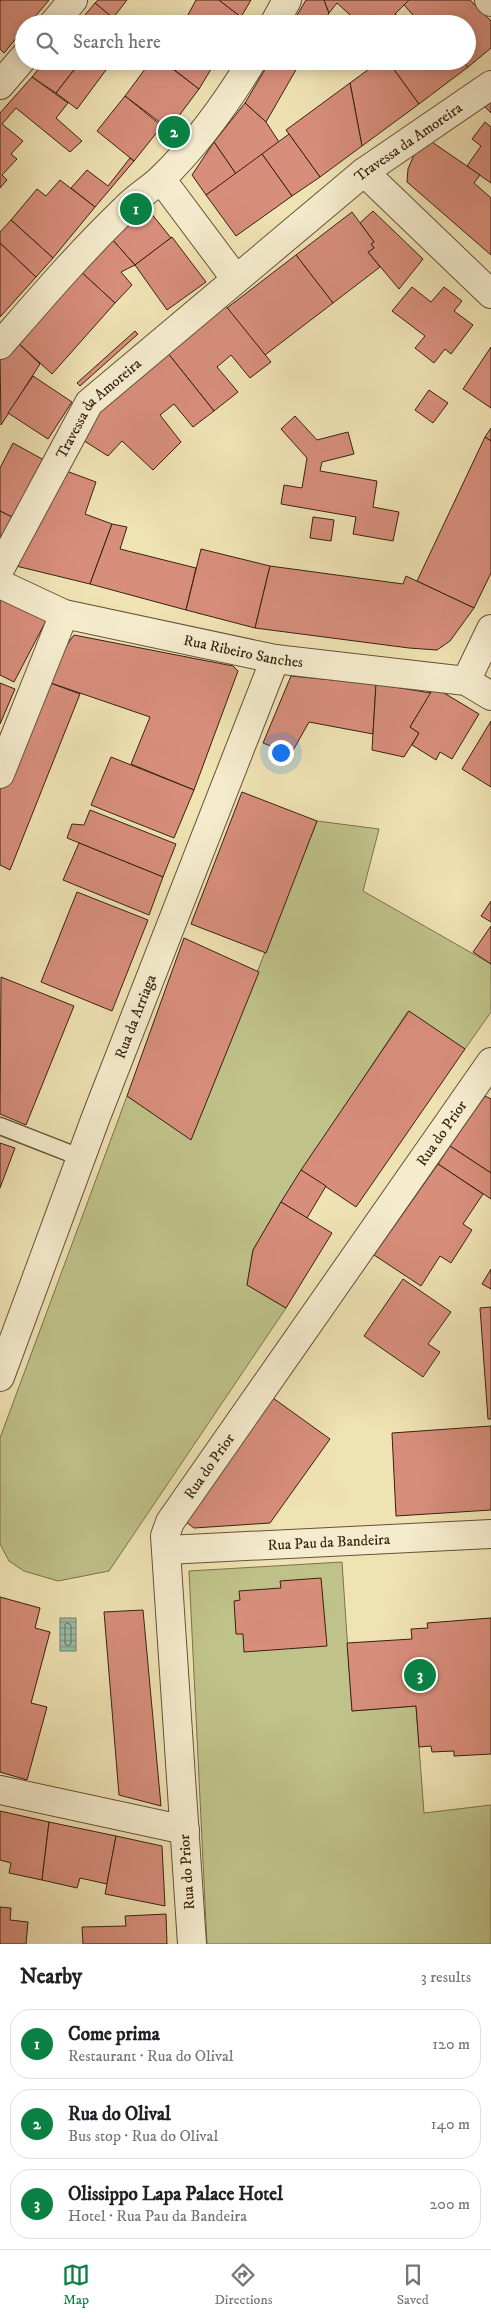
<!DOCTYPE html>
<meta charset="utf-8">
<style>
:root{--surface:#fff;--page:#f6f6f6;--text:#202124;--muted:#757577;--line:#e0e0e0;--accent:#0b8043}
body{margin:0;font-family:"IM FELL DW Pica",serif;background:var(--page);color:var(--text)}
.you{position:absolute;left:280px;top:752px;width:18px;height:18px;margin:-12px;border:4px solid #fff;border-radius:50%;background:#1a73e8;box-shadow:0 0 0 8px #1a73e833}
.badge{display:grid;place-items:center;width:32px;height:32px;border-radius:50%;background:var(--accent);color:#fff;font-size:16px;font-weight:700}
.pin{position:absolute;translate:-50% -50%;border:2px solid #fff;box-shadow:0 1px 5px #0006}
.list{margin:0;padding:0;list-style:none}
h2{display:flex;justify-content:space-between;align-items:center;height:65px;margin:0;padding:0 20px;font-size:21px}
h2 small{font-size:16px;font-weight:400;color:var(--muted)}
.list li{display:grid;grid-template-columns:32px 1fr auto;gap:15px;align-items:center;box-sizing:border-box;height:70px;margin:0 10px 10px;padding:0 10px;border:1px solid var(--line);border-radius:20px}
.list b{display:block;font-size:19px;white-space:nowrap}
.list p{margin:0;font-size:16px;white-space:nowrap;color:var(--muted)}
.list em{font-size:16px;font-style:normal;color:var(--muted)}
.icon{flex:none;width:28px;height:28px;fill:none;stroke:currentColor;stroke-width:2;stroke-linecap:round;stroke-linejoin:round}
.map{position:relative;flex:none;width:491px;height:1944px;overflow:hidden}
.search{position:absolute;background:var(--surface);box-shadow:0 2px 12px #0003;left:15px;right:15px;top:15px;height:55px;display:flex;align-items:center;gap:12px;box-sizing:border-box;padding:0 18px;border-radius:28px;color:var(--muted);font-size:19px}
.sheet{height:305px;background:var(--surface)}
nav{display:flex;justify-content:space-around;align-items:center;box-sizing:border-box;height:70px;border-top:1px solid var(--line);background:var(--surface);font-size:14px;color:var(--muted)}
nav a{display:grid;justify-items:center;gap:2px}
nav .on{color:var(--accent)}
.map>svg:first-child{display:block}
.green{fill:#bfc289;stroke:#7c724e}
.water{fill:url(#water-rules);stroke:#737f6e}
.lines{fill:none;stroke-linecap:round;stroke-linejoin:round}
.shore{stroke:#69705e;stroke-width:1}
.building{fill:#d78e7b;stroke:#382112}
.service-casing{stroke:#66513a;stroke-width:19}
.minor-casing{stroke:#66513a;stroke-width:30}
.tertiary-casing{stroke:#66513a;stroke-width:30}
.service{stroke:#f5ecce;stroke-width:16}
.minor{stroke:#f5ecce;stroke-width:28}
.tertiary{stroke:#f5ecce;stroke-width:28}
.labels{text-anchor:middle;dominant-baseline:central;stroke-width:4;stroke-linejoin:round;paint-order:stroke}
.street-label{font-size:15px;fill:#382112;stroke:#f5ecce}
</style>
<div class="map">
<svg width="491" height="1944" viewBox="0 0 491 1944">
<defs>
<pattern id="water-rules" width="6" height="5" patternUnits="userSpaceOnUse" patternTransform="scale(1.25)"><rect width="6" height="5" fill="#9abeab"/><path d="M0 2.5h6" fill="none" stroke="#7f9a8a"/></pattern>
</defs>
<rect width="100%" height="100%" fill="#efe2b3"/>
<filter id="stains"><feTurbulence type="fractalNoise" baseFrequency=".004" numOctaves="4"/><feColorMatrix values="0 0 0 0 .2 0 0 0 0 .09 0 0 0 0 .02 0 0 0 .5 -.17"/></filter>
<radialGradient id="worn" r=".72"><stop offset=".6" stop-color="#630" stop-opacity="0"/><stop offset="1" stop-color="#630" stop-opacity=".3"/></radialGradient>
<g class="green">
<path d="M317,821L379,829L363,891L491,964V1012L465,1049L408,1011L281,1202L253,1250L247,1285L286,1308L109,1571L58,1581L24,1571L9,1561L0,1544V1438L127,1096L191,1139Z"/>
<path d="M342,1562L352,1711L416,1706L424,1813L491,1805V1944H207L189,1571Z"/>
</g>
<rect class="water" x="60" y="1618" width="16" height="33"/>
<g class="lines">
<path class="shore" d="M67,1623L71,1625V1644L69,1646L65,1644V1625Z"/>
</g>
<g class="building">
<path d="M0,0H49L29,24H24V29L4,53L0,49Z"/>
<path d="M98,0H127L113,18L95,3Z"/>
<path d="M196,0H219L241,17L237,24H183Z"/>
<path d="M219,0H251L241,17Z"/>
<path d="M306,0H324L329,13L323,24H292Z"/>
<path d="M324,0H409L395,14L401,19L396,24H360L337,3L329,13Z"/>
<path d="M409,0H470L491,21V48L468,67L462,61H467V24H421L404,5Z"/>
<path d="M95,3L113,18L110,24H81L79,22Z"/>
<path d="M45,61H81L56,93L32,77Z"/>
<path d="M81,61H92L106,70L77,109L56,93Z"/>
<path d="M151,61H162L199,89L169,129L125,96Z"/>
<path d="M163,61H216L199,89Z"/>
<path d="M270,61H301L266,122L245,103Z"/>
<path d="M380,61H388L419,104L362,146L350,83Z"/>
<path d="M388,61H462L468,67L419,104Z"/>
<path d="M32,77L68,103L56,118L82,141L70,152L16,108L2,124L23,141L11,154L17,159L2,175L7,180L0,188V113Z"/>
<path d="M350,83L362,146L320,177L286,130Z"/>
<path d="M125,96L162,126L134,161L97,131Z"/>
<path d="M491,99V113L483,105Z"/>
<path d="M245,103L266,122L279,142L236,174L214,142Z"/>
<path d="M485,122L491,127V183L467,166L481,146L472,139Z"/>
<path d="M289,134L320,177L292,196L262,154Z"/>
<path d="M214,142L236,174L206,195L192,175Z"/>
<path d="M432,142L480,175L474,183L491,198V255L407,182L408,169L414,155Z"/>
<path d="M262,154L292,196L236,236L206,195Z"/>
<path d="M130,158L134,161L95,207L71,188L87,170L108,186Z"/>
<path d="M60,180L95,207L53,258L11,220L37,189L46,196Z"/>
<path d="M142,202L171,238L135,265L110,237Z"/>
<path d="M373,211L423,259L399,289L368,252L374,248L371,244L374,242L360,223Z"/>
<path d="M352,212L374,242L371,244L374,248L368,252L380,267L333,303L296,255Z"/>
<path d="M11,220L53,258L36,277L0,243V232Z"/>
<path d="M110,237L135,265L121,272L132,285L115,303L78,269Z"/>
<path d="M172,237L206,282L167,310L135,265Z"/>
<path d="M0,243L36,277L0,317Z"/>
<path d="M296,255L333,303L265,355L227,308Z"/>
<path d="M78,269L115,303L52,374L14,339Z"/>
<path d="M412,287L431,302L444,287L462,301L454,311L473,325L451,354L445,349L434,363L415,348L425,336L392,311Z"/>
<path d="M221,300L271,362L250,378L231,355L217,367L238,392L214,411L163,347Z"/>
<path d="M135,331L138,334L80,386L77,383Z"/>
<path d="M14,339L40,364L1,425L0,356Z"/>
<path d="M163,347L214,411L193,427L174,404L160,415L181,442L153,470L122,441L108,456L78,437L99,402Z"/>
<path d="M491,347V408L463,389Z"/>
<path d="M33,376L72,402L48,439L8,413Z"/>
<path d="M429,390L448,403L433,423L415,410Z"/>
<path d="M295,416L317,440L348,432L354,454L322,462L320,471L377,481L373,507L399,512L393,541L353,534L356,517L281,504L284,485L302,488L307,458L281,429Z"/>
<path d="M491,428V441L485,437Z"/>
<path d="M485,437L491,441V573L474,608L417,581Z"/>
<path d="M13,443L44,460L12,517L0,511V468Z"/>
<path d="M61,469L96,482L85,514L112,524L90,584L12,565Z"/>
<path d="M0,511L12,517L0,539Z"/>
<path d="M313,517L334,520L331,541L310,538Z"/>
<path d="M112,524L127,527L120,549L196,568L186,610L90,584Z"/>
<path d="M201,549L270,566L255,628L186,610Z"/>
<path d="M270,566L403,584L406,576L474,608L450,641L437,650L409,648L255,628Z"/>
<path d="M0,597L47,619L14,682L0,675Z"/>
<path d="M74,635L233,666L238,671L194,790L131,764L150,717L42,680Z"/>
<path d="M291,676L376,684L373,734L309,722L291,754L263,743Z"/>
<path d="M42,680L80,694L10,870L0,865V785Z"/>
<path d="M0,683L15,689L0,724Z"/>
<path d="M376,684L431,693L410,727L419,733L404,757L372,750Z"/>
<path d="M434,687L479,714L452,759L440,752L436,760L412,745L419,733L410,727Z"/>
<path d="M491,721V787L462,769Z"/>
<path d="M111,757L194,790L174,838L91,805Z"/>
<path d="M242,792L317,821L266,953L191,924Z"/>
<path d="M90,810L176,844L163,877L67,838L72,824L84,825Z"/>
<path d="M79,843L163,877L149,915L63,880Z"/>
<path d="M77,892L148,920L112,1011L41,982Z"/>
<path d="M491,901V922L481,916Z"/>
<path d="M491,926V964L473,952Z"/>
<path d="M184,938L259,972L191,1140L127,1096Z"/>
<path d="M1,977L74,1006L26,1125L0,1114Z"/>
<path d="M409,1011L465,1049L356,1207L301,1170Z"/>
<path d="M485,1096L491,1099V1173L450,1146Z"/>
<path d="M0,1143L15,1148L0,1188Z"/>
<path d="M450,1146L491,1173V1199L438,1164Z"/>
<path d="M438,1164L483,1194L463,1224L472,1230L451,1263L440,1256L421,1286L374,1255Z"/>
<path d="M301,1170L326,1186L307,1218L281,1202Z"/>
<path d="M281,1202L332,1233L286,1308L247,1285L253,1250Z"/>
<path d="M491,1269V1289L482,1284Z"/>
<path d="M403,1279L451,1312L428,1344L440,1352L423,1377L364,1336Z"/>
<path d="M491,1307V1419H488L480,1308Z"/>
<path d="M273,1398L330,1439L270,1523L194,1528L186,1522Z"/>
<path d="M491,1426V1510L396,1516L392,1433Z"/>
<path d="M321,1578L327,1646L244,1652L243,1634H236L234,1601L240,1600L239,1591L281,1588L280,1581Z"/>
<path d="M0,1597L40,1608L35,1628L50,1632L31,1703L47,1707L27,1780L0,1772Z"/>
<path d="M143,1610L161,1806L119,1795L104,1612Z"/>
<path d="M491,1618V1754L454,1756V1751L432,1752L431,1746L419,1747L416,1706L352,1711L347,1643L412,1639L411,1629L428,1628L427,1623Z"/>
<path d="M0,1811L49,1822L42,1880L9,1873L11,1863L0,1860Z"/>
<path d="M49,1822L116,1836L107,1884L80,1878L77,1888L42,1880Z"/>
<path d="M116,1836L162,1846L165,1906L105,1894Z"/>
<path d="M0,1907L11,1908L10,1920L28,1922L26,1944H0Z"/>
<path d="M166,1914L167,1944H83L82,1927L126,1926L125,1916Z"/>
</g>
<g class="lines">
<g class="service-casing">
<path id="service" d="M0,1126L82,1158"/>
</g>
<g class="minor-casing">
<g id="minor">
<path d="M489,0L491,2"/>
<path d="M274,24L287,0"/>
<path d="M364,172L491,294"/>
<path d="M161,179L235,278"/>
<path d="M0,345C41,298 81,251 126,208C137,197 150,189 161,179C197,144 226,104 252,61"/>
<path id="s1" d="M0,569L89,403L364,172L491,85"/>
<path id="s2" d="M0,584L64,614L275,659L466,681L491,696"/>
<path d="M466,681L491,629"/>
<path d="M0,774L64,614"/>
<path id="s3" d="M0,1377L96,1117L275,659"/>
<path id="s4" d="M167,1550L491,1534"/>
<path d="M0,1790L185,1830"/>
<path id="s5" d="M192,1944L165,1536L170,1522L491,1062"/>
</g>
</g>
<g class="tertiary-casing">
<g id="tertiary">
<path d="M53,24L73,0"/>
<path d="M0,85L24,57"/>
</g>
</g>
<use href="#service" class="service"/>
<use href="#minor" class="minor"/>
<use href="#tertiary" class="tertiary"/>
</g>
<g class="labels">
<g class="street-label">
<text stroke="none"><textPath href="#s1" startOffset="601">Travessa da Amoreira</textPath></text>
<text stroke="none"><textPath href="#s1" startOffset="190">Travessa da Amoreira</textPath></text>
<text stroke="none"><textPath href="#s2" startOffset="254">Rua Ribeiro Sanches</textPath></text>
<text stroke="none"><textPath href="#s3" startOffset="385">Rua da Arriaga</textPath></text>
<text stroke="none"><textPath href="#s5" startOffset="898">Rua do Prior</textPath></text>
<text stroke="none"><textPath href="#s5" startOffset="492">Rua do Prior</textPath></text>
<text stroke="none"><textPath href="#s4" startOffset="162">Rua Pau da Bandeira</textPath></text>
<text transform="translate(187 1872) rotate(-94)">Rua do Prior</text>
</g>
</g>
<rect width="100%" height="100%" filter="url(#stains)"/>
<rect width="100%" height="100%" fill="url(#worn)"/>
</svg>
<div class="you"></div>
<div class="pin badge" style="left:136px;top:209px">1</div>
<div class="pin badge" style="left:174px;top:132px">2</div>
<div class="pin badge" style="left:420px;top:1675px">3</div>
<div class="search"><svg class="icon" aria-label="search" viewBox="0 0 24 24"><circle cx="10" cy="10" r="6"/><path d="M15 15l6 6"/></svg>Search here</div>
</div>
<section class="sheet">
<h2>Nearby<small>3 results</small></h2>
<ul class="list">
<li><span class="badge">1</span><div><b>Come prima</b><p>Restaurant · Rua do Olival</p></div><em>120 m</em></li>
<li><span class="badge">2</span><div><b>Rua do Olival</b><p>Bus stop · Rua do Olival</p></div><em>140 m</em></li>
<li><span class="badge">3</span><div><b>Olissippo Lapa Palace Hotel</b><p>Hotel · Rua Pau da Bandeira</p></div><em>200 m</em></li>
</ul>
</section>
<nav>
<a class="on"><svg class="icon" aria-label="map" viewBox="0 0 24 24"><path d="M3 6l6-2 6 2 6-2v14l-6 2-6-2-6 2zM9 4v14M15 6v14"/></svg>Map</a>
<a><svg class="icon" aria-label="directions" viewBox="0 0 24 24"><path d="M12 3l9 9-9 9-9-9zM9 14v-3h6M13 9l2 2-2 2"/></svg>Directions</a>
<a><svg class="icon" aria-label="saved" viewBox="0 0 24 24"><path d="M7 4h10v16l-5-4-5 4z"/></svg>Saved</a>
</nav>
